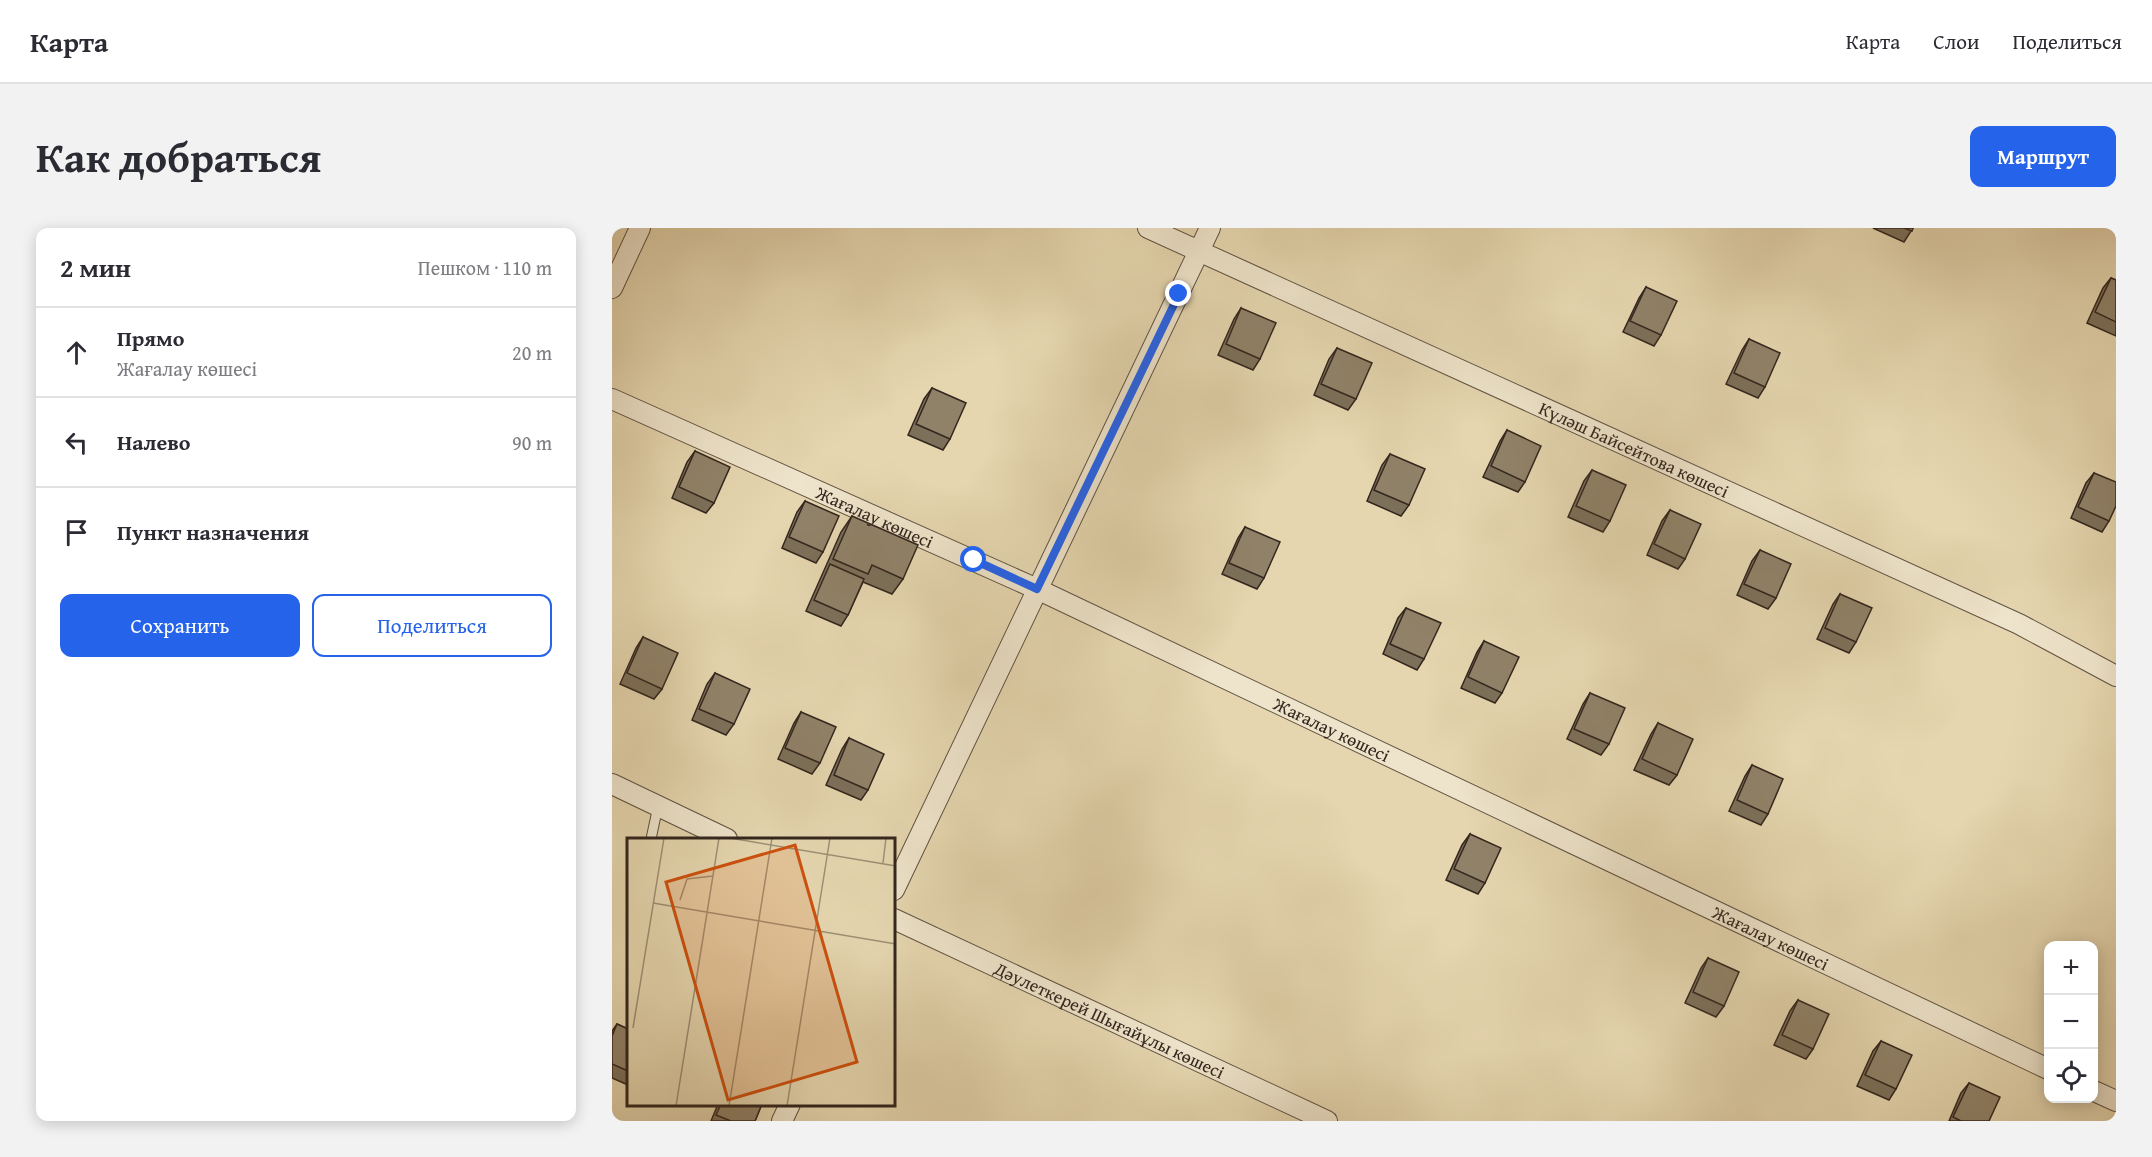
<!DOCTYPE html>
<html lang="ru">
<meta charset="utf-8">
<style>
:root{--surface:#fff;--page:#f2f2f3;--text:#2b2b33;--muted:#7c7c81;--line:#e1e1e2;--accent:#2563eb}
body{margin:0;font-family:"Gentium Book Plus",serif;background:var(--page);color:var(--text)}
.controls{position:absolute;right:18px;bottom:18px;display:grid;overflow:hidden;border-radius:12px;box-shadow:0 3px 15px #0003}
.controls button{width:54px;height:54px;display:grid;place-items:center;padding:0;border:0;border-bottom:2px solid var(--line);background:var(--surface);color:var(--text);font:30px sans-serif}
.stop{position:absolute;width:18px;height:18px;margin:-14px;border:4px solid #2563eb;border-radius:50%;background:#fff}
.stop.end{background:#2563eb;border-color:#fff;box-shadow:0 2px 6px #0008}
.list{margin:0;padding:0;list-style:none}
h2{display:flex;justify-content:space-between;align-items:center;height:78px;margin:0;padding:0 24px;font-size:26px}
h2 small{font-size:20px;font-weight:400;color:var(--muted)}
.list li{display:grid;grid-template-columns:39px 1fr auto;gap:18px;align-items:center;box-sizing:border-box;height:90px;padding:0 24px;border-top:2px solid var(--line)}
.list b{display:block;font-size:22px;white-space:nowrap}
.list p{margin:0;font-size:20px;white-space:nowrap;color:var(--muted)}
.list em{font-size:20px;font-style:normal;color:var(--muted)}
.actions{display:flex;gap:12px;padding:18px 24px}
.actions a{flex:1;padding:14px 0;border:2px solid var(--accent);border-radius:12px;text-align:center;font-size:21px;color:var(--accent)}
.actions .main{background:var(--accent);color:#fff}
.icon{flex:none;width:33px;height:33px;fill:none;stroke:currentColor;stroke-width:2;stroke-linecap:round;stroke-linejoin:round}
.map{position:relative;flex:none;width:1504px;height:893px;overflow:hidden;border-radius:12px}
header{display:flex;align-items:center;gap:36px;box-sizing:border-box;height:84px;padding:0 30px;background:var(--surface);border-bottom:2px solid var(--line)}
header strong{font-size:28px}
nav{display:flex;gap:33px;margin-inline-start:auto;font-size:21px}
.intro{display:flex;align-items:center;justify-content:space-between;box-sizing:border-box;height:144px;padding:0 36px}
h1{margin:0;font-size:42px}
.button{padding:15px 27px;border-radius:12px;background:var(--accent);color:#fff;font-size:21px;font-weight:700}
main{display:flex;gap:36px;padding:0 36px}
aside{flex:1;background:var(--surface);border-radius:12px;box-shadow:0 3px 15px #0003}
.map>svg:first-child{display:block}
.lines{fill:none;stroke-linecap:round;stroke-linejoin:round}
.service-casing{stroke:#605242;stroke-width:11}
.minor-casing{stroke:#605242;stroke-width:22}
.service{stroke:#eee4cb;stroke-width:9}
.minor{stroke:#eee4cb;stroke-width:20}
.wall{fill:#7c705a;stroke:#33261e;stroke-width:1.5}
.building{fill:#908269;stroke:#33261e;stroke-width:1.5}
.route{stroke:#2563eb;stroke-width:8}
.labels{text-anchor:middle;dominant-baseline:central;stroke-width:6;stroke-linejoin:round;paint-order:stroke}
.street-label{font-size:18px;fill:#33261e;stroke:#eee4cb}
.inset-road{fill:none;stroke:#9e9075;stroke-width:1.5}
.view{fill:#cd510f;fill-opacity:0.15;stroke:#cd510f;stroke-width:3}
.inset-edge{fill:none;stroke:#33261e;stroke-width:3}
</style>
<header>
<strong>Карта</strong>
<nav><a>Карта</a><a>Слои</a><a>Поделиться</a></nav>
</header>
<div class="intro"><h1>Как добраться</h1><a class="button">Маршрут</a></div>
<main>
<aside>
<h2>2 мин<small>Пешком · 110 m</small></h2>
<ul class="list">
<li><svg class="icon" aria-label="ahead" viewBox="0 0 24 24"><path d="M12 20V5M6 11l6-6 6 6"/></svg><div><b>Прямо</b><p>Жағалау көшесі</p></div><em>20 m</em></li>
<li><svg class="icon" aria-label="left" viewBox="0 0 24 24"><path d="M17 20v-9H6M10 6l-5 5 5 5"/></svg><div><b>Налево</b></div><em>90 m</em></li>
<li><svg class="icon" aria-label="arrive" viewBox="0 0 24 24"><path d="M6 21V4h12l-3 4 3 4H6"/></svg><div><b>Пункт назначения</b></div></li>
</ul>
<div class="actions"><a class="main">Сохранить</a><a>Поделиться</a></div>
</aside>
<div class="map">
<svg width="1504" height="893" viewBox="0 0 1504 893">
<rect width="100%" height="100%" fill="#e5d6af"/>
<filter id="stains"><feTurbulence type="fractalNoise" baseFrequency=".00333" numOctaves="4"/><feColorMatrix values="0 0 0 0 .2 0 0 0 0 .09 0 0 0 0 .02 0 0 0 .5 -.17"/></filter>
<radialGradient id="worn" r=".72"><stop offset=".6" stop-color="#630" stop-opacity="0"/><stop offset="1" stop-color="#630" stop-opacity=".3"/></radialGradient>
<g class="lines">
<g class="service-casing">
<path id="service" d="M39,611L46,578"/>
</g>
<g class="minor-casing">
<g id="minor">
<path id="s1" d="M536,0L1407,396L1504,448"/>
<path d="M0,60L28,0"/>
<path id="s2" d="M0,171L425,361L1436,841"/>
<path d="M0,556L115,611"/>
<path d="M282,662L598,0"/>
<path id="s3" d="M282,691L715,893"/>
<path d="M1482,863L1504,873"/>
<path d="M170,893L178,876"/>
</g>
</g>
<use href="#service" class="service"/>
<use href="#minor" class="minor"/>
</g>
<g class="wall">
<path d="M1261,0H1301L1292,14Z"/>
<path d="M1499,50L1504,52V108L1475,95L1491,60Z"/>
<path d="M1034,59L1049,107L1042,118L1011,104L1027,70Z"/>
<path d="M629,80L648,131L641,142L606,127L622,91Z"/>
<path d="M1137,111L1153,159L1146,170L1114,156L1130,122Z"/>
<path d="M725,120L744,171L736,182L702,167L717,131Z"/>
<path d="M320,160L338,211L331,222L296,207L312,171Z"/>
<path d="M895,202L913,254L906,264L871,249L888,213Z"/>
<path d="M83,223L102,275L94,285L60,270L75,234Z"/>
<path d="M778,226L797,277L789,288L755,273L770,237Z"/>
<path d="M980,242L998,293L991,304L956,289L972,253Z"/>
<path d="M1482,245L1497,293L1490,304L1459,290L1474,255Z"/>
<path d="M193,273L211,324L204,335L170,320L185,284Z"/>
<path d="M1058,282L1073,331L1066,341L1035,327L1050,293Z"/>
<path d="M240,288L291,351L280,366L251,354L236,387L229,398L194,383L229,304Z"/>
<path d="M633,299L652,350L645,361L610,346L626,310Z"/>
<path d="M1148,322L1164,370L1156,381L1125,367L1140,333Z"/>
<path d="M1228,366L1244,414L1237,425L1205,411L1221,376Z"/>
<path d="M794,380L812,431L805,442L771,426L786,390Z"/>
<path d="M31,409L50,461L42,471L8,456L24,420Z"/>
<path d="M872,413L890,465L883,475L849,460L865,424Z"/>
<path d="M103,445L122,496L114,507L80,492L95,456Z"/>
<path d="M978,465L997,516L989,527L955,511L971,476Z"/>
<path d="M189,484L208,535L200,546L166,531L182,495Z"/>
<path d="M1046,495L1065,547L1057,557L1022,542L1039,506Z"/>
<path d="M237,510L256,562L249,572L214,557L230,521Z"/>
<path d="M1140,537L1156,586L1149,597L1117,583L1133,548Z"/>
<path d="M858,606L873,655L866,666L834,652L850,617Z"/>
<path d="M1096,730L1112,778L1104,789L1073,775L1089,740Z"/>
<path d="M1186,772L1201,821L1194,831L1162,817L1178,783Z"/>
<path d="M5,796L16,801V857L0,850V803Z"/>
<path d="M1269,813L1284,861L1277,872L1245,858L1261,823Z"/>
<path d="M1357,855L1377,893H1337L1349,865Z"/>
<path d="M106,876H150L143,893H99Z"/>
</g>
<g class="building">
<path d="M1292,0H1301L1300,3Z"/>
<path d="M1499,50L1504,52V94L1483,84Z"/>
<path d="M1034,59L1065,73L1049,107L1018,93Z"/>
<path d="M629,80L664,95L648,131L614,116Z"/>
<path d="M1137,111L1168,125L1153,159L1122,145Z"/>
<path d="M725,120L760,135L744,171L709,156Z"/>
<path d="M320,160L354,175L338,211L304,196Z"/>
<path d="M895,202L929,218L913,254L879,238Z"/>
<path d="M83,223L118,239L102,275L67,259Z"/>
<path d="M778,226L813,241L797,277L762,262Z"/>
<path d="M980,242L1014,257L998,293L964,278Z"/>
<path d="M1482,245L1504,254V278L1497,293L1466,279Z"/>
<path d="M193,273L227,288L211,324L177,309Z"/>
<path d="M1058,282L1089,296L1073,331L1042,316Z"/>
<path d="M240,288L306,317L291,351L260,337L256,346L221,331Z"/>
<path d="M633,299L668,314L652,350L617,335Z"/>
<path d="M1148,322L1179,336L1164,370L1132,356Z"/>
<path d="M218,336L252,351L236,387L202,372Z"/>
<path d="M1228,366L1260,380L1244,414L1213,400Z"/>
<path d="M794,380L829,395L812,431L778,416Z"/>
<path d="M31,409L66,425L50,461L15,445Z"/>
<path d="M872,413L907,429L890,465L856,449Z"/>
<path d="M103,445L138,461L122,496L87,481Z"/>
<path d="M978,465L1013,480L997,516L962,501Z"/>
<path d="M189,484L224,499L208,535L173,520Z"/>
<path d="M1046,495L1081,511L1065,547L1030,531Z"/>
<path d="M237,510L272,526L256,562L222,547Z"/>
<path d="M1140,537L1171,551L1156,586L1125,572Z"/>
<path d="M858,606L889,620L873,655L842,641Z"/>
<path d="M1096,730L1127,744L1112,778L1081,764Z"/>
<path d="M1186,772L1217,786L1201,821L1170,807Z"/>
<path d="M5,796L16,801V843L0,836V808Z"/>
<path d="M1269,813L1300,827L1284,861L1253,847Z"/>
<path d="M1357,855L1388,869L1377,893H1349L1341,889Z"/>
<path d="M109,876H150L143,893H119L104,887Z"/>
</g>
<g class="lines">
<path class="route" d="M362,332L425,361L567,66"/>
</g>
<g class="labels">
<g class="street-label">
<text stroke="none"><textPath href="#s1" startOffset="534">Күләш Байсейтова көшесі</textPath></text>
<text stroke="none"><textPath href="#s2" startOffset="288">Жағалау көшесі</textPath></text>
<text stroke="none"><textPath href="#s2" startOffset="792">Жағалау көшесі</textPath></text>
<text stroke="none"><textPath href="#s2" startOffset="1278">Жағалау көшесі</textPath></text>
<text stroke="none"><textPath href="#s3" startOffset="238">Дәулеткерей Шығайұлы көшесі</textPath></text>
</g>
</g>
<g transform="translate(15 610)">
<rect width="268" height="268" fill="#e5d6af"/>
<path class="inset-road" d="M103,0L269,28M256,25L259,0M53,62L60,41L86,38M26,65L269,106M6,190L37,0M49,268L92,0M102,268L145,0M160,268L203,0"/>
<path class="view" d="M168,7L230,224L101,262L39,44Z"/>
<rect width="268" height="268" class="inset-edge"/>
</g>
<rect width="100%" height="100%" filter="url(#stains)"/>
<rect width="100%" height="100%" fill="url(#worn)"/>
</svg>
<div class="controls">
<button>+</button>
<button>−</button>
<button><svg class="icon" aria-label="locate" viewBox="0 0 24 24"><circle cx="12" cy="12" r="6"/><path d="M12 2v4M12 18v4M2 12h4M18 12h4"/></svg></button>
</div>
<div class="stop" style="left:362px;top:332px"></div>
<div class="stop end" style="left:567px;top:66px"></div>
</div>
</main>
